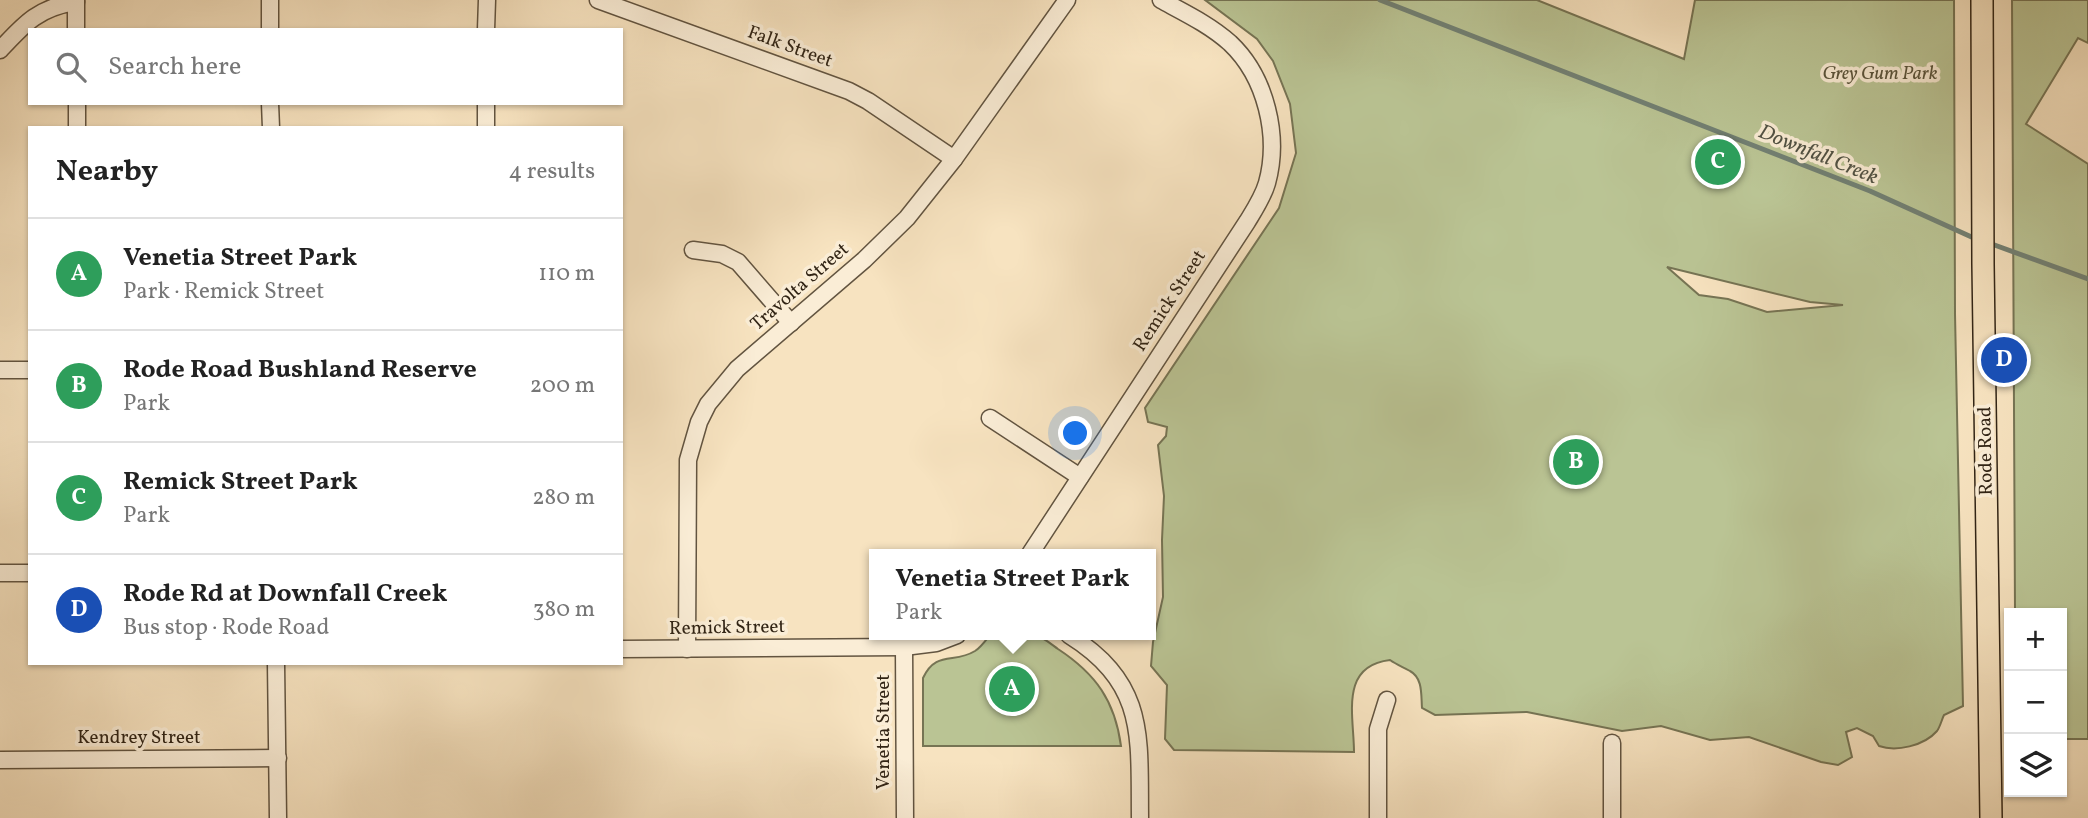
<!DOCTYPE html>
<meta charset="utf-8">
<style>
:root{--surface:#fff;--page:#f6f6f6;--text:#222;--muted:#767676;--line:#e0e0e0;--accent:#7c3aed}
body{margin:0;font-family:Vollkorn,serif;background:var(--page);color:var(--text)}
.controls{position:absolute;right:21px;bottom:21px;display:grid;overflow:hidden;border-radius:0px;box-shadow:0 2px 5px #0004}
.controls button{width:63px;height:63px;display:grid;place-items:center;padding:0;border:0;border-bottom:2px solid var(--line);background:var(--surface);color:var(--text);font:35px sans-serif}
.you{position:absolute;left:1076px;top:434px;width:24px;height:24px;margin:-18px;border:5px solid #fff;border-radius:50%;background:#1a73e8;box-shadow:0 0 0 10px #1a73e833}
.badge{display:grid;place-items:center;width:46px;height:46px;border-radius:50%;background:var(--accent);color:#fff;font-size:23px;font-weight:700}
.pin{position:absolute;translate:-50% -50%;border:4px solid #fff;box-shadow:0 2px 7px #0006}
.popup{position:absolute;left:869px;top:549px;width:287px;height:91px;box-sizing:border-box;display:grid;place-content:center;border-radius:0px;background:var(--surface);filter:drop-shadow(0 2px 5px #0005);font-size:23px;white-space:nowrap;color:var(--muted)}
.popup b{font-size:26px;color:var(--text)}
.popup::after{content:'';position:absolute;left:50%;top:100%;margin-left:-14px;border:14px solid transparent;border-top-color:var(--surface)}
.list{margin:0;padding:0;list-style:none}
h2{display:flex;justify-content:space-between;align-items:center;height:91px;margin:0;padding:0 28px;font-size:30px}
h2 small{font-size:23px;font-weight:400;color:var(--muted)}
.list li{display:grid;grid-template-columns:46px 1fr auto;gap:21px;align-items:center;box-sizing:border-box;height:112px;padding:0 28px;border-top:2px solid var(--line)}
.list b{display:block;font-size:26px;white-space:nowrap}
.list p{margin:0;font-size:23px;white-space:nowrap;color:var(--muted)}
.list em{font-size:23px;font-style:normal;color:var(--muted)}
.icon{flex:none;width:38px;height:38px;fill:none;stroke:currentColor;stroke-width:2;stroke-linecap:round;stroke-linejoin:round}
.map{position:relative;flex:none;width:2088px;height:818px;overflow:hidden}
.search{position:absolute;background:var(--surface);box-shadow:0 2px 5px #0004;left:28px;top:28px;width:595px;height:77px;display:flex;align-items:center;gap:18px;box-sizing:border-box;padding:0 24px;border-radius:0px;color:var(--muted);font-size:26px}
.panel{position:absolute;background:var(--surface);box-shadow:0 2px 5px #0004;left:28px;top:126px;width:595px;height:539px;border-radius:0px}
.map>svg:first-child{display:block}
.green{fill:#bac494;stroke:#767454;stroke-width:2;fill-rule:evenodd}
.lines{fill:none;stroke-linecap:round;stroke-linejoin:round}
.stream{stroke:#728073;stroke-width:5}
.minor-casing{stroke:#625440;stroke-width:19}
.major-casing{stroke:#312415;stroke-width:24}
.minor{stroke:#faedd6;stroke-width:16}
.major{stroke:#f7e3c0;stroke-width:21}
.labels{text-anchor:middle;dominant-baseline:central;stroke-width:7;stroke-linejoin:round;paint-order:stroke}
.street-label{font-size:19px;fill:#312415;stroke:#faedd6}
.park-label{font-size:19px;font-style:italic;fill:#5a543b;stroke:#faedd6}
.water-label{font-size:21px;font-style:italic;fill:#515244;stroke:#faedd6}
</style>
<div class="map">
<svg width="2088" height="818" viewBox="0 0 2088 818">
<rect width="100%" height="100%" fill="#f7e3c0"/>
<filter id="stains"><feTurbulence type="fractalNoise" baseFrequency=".00286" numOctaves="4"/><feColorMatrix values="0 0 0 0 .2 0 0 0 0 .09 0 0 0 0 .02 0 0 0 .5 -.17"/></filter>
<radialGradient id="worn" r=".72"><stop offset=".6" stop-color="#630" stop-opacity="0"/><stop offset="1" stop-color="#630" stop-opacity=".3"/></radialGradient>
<g class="green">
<path d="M1205,0H1537L1684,59L1695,0H1954L1955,314L1963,706L1944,715C1942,719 1940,727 1937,731C1924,746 1896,752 1879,746L1873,736L1857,728L1846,732L1852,757L1838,765L1821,762L1749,737L1710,740L1661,726L1622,731L1527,712L1435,715L1422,708C1421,695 1423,678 1410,671C1403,667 1397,665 1390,660C1339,666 1354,716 1354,752L1174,750L1165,739L1167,685L1151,666L1153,642L1163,597L1162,540L1164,496L1158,445L1166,436L1167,427L1148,422L1145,408L1279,208L1296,153L1290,104L1273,61L1257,39ZM1667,267L1810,302L1843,305L1767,312L1728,299L1699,295Z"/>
<path d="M2012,0H2088V43L2078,38L2026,124L2088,164V739H2062V613H2015Z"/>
<path d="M990,635C1004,635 1021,632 1034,635C1042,636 1051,644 1058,649C1096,674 1115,701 1121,746H923V678C936,650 954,664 975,651C981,647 986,640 990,635Z"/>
</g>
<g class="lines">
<g class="stream">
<path d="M1380,0L1870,191L1976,239"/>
<path d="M1989,243L2088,279"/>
</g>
<g class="minor-casing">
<g id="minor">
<path d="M76,0V30"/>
<path d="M270,0V30"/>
<path d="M598,0L849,91L868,101L954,159"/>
<path d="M486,30L487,0"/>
<path d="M0,50C24,24 39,7 76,2"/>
<path d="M77,103V128"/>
<path d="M270,103L271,128"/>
<path d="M486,128V103"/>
<path d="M693,250L722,254L738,262L791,323"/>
<path d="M0,370H30"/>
<path d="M990,418L1080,477"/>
<path d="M1030,554L1247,222C1255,209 1263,197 1267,183C1280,136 1266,77 1230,43C1210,25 1185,13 1161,0"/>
<path d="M0,573H30"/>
<path d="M1069,635C1147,684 1139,736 1140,818"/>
<path d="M904,647L905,818"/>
<path d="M621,649L904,647L936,643L957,635"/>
<path d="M687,649L688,460L699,422L708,404L737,369L864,260L907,218L954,159L1067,0"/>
<path d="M276,663L278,818"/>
<path d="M1612,743V818"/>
<path d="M0,760L278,758"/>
<path d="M1378,818V729L1387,700"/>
</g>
</g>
<g class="major-casing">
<path id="major" d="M1982,0L1983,264L1991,818"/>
</g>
<use href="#minor" class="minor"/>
<use href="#major" class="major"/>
</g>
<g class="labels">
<g class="street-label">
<text transform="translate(790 47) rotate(20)">Falk Street</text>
<text transform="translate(800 287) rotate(-41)">Travolta Street</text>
<text transform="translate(1170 301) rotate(-57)">Remick Street</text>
<text transform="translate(1986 451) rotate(-91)">Rode Road</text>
<text transform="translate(727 628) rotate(-1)">Remick Street</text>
<text transform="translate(884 732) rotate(-90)">Venetia Street</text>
<text x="139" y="738">Kendrey Street</text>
</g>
<g class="park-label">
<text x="1880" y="74">Grey Gum Park</text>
</g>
<g class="water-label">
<text transform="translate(1818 155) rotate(22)">Downfall Creek</text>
</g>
</g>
<rect width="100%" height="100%" filter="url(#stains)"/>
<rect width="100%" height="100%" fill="url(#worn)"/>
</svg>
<div class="controls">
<button>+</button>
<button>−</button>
<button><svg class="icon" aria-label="layers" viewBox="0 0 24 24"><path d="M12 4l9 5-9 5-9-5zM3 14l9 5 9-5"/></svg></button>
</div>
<div class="you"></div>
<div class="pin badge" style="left:1012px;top:689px;background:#2e9e5b">A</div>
<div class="popup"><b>Venetia Street Park</b>Park</div>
<div class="pin badge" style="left:1576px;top:462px;background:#2e9e5b">B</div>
<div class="pin badge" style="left:1718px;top:162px;background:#2e9e5b">C</div>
<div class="pin badge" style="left:2004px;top:360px;background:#1a4fb4">D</div>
<div class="search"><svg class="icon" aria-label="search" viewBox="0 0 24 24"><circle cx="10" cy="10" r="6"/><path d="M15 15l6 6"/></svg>Search here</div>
<section class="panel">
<h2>Nearby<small>4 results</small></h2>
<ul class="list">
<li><span class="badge" style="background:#2e9e5b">A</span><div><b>Venetia Street Park</b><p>Park · Remick Street</p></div><em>110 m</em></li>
<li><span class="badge" style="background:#2e9e5b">B</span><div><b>Rode Road Bushland Reserve</b><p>Park</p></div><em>200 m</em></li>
<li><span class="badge" style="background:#2e9e5b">C</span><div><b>Remick Street Park</b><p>Park</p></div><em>280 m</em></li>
<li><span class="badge" style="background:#1a4fb4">D</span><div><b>Rode Rd at Downfall Creek</b><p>Bus stop · Rode Road</p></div><em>380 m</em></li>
</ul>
</section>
</div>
